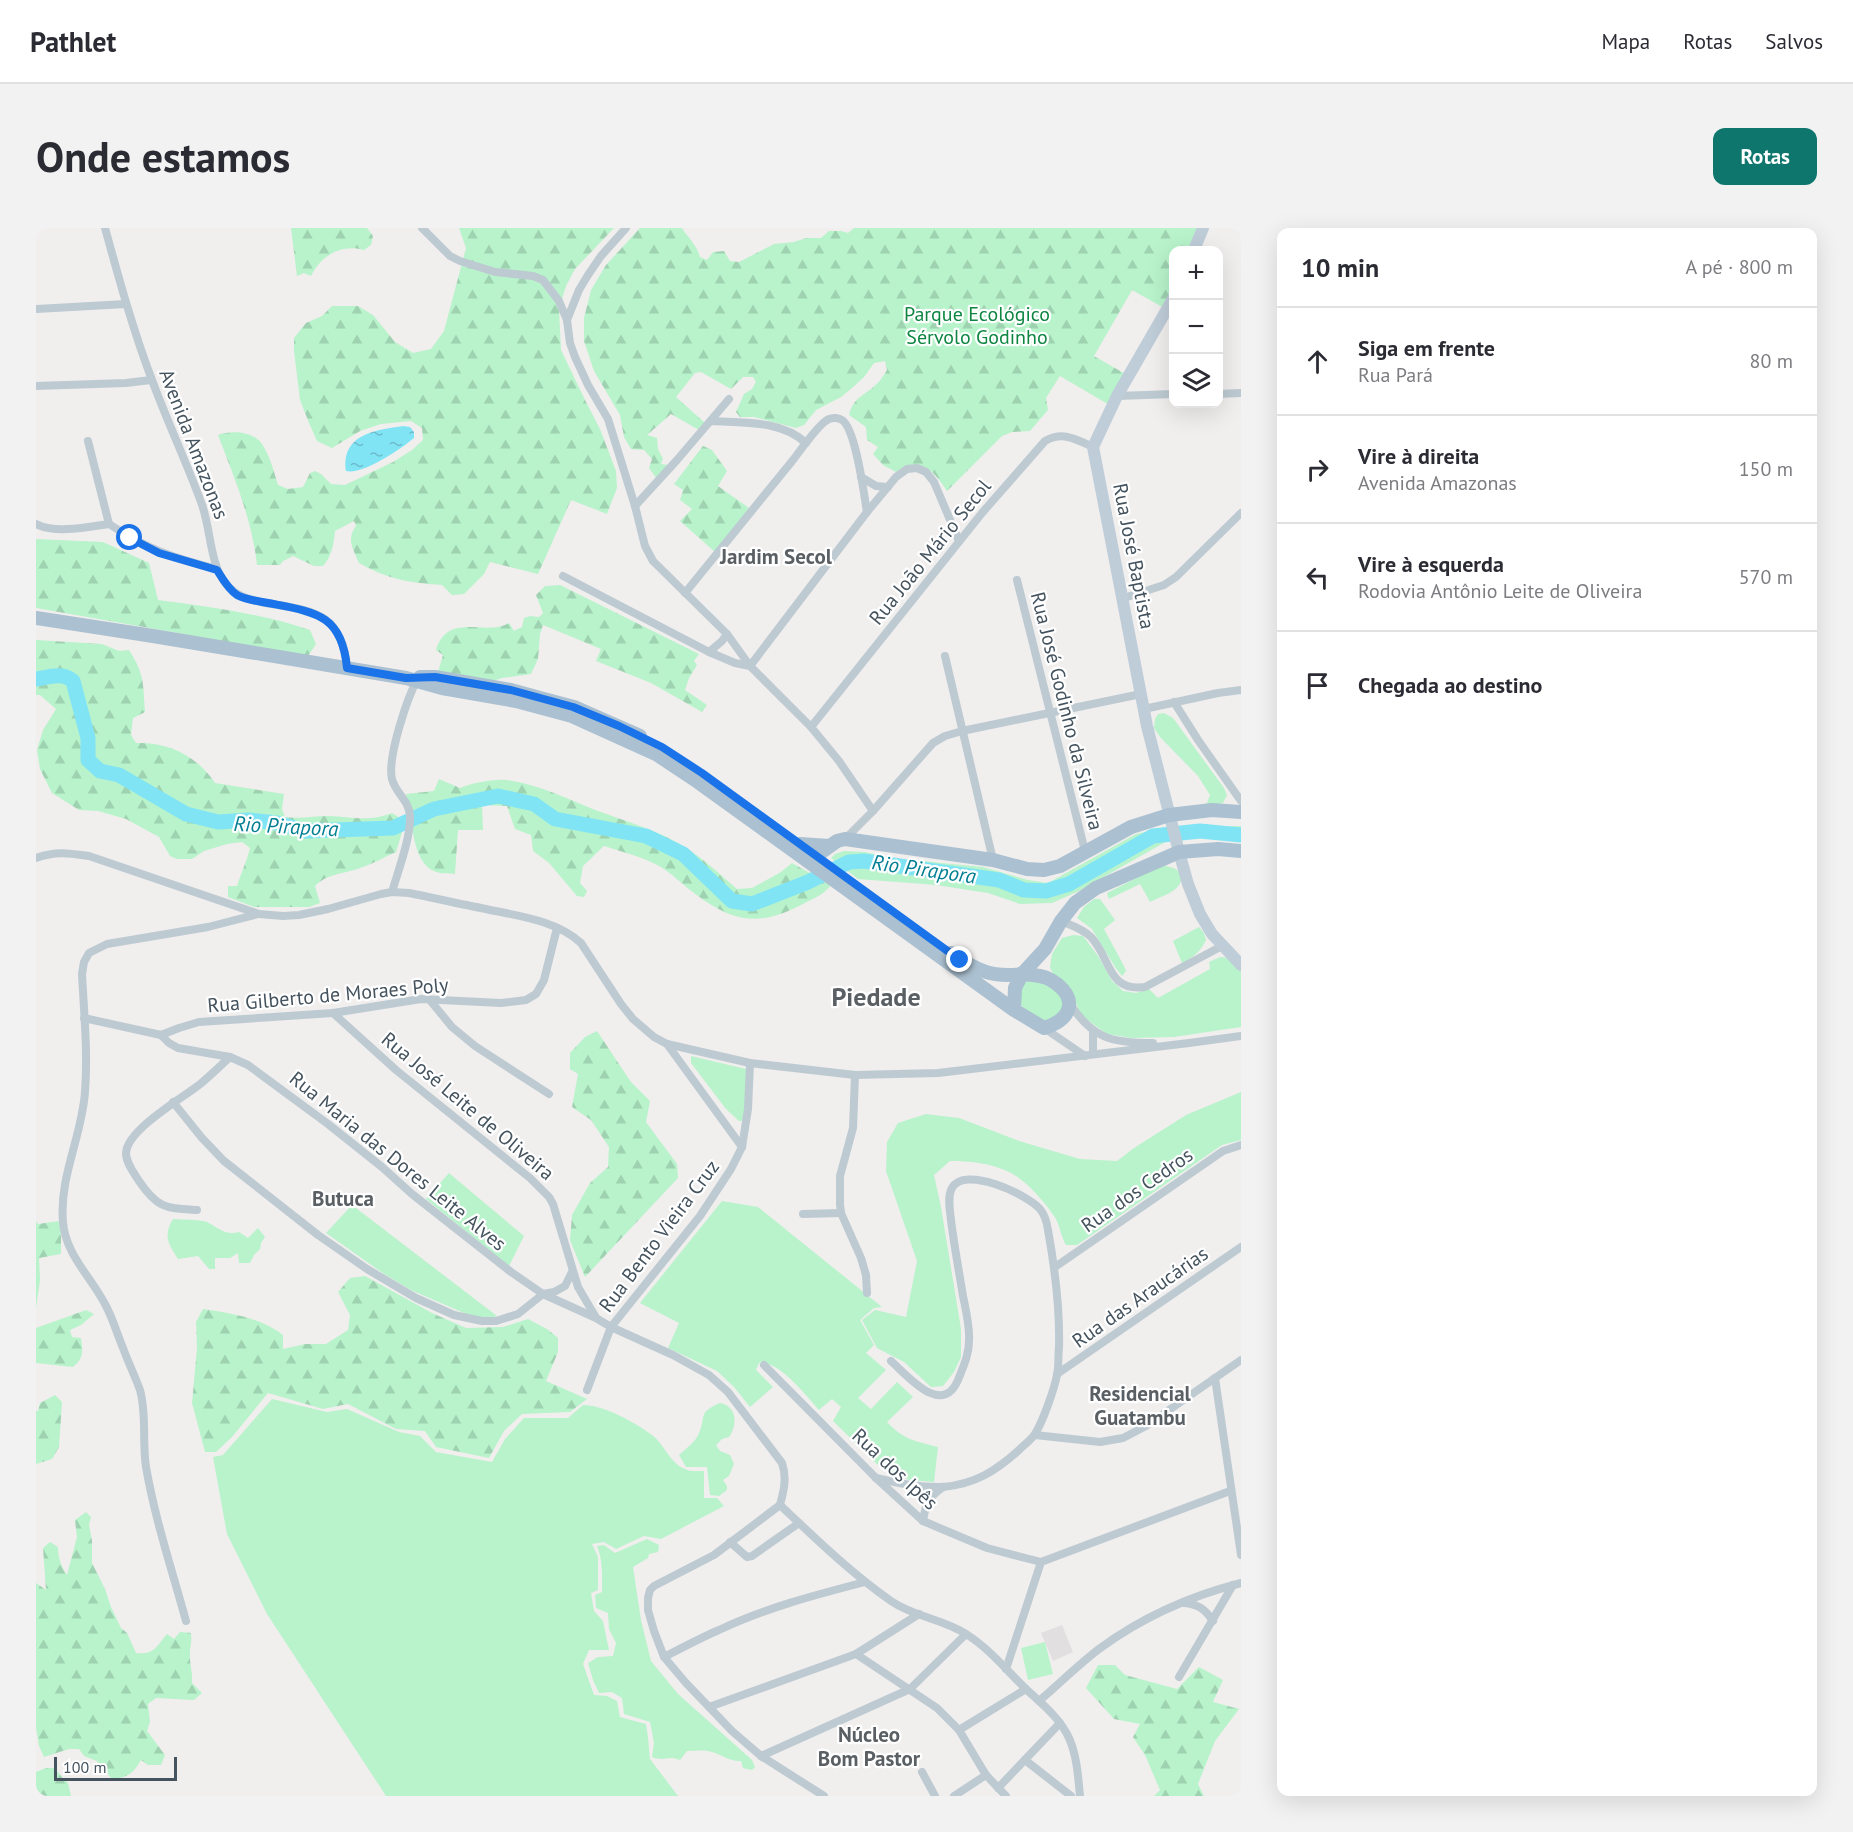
<!DOCTYPE html>
<html lang="pt">
<meta charset="utf-8">
<style>
:root{--surface:#fff;--page:#f2f2f3;--text:#2b2b33;--muted:#7c7c81;--line:#e1e1e2;--accent:#0f766e}
body{margin:0;font-family:"PT Sans",sans-serif;background:var(--page);color:var(--text)}
.controls{position:absolute;right:18px;top:18px;display:grid;overflow:hidden;border-radius:12px;box-shadow:0 6px 24px #0002}
.controls button{width:54px;height:54px;display:grid;place-items:center;padding:0;border:0;border-bottom:2px solid var(--line);background:var(--surface);color:var(--text);font:30px sans-serif}
.scale{position:absolute;left:18px;bottom:15px;width:123px;box-sizing:border-box;padding-left:6px;border:3px solid #44535e;border-top:0;font-size:16px;line-height:21px;white-space:nowrap;color:#44535e;-webkit-text-stroke:4px #fff;paint-order:stroke}
.stop{position:absolute;width:18px;height:18px;margin:-14px;border:4px solid #1a73e8;border-radius:50%;background:#fff}
.stop.end{background:#1a73e8;border-color:#fff;box-shadow:0 2px 6px #0008}
.list{margin:0;padding:0;list-style:none}
h2{display:flex;justify-content:space-between;align-items:center;height:78px;margin:0;padding:0 24px;font-size:26px}
h2 small{font-size:20px;font-weight:400;color:var(--muted)}
.list li{display:grid;grid-template-columns:39px 1fr auto;gap:18px;align-items:center;box-sizing:border-box;height:108px;padding:0 24px;border-top:2px solid var(--line)}
.list b{display:block;font-size:22px;white-space:nowrap}
.list p{margin:0;font-size:20px;white-space:nowrap;color:var(--muted)}
.list em{font-size:20px;font-style:normal;color:var(--muted)}
.icon{flex:none;width:33px;height:33px;fill:none;stroke:currentColor;stroke-width:2;stroke-linecap:round;stroke-linejoin:round}
.map{position:relative;flex:none;width:1205px;height:1568px;overflow:hidden;border-radius:12px}
header{display:flex;align-items:center;gap:36px;box-sizing:border-box;height:84px;padding:0 30px;background:var(--surface);border-bottom:2px solid var(--line)}
header strong{font-size:28px}
nav{display:flex;gap:33px;margin-inline-start:auto;font-size:21px}
.intro{display:flex;align-items:center;justify-content:space-between;box-sizing:border-box;height:144px;padding:0 36px}
h1{margin:0;font-size:42px}
.button{padding:15px 27px;border-radius:12px;background:var(--accent);color:#fff;font-size:21px;font-weight:700}
main{display:flex;gap:36px;padding:0 36px}
aside{flex:1;background:var(--surface);border-radius:12px;box-shadow:0 6px 24px #0002}
.map>svg:first-child{display:block}
.education{fill:#e2dfe0}
.green{fill:#b8f3cb}
.forest{fill:url(#forest-firs)}
.water{fill:url(#water-ripples)}
.lines{fill:none;stroke-linecap:round;stroke-linejoin:round}
.river{stroke:#81e4f5;stroke-width:15}
.street{stroke:#bdcad2;stroke-width:8}
.secondary{stroke:#bfcdd9;stroke-width:12}
.primary{stroke:#abc0d0;stroke-width:14}
.route{stroke:#1a73e8;stroke-width:8}
.labels{text-anchor:middle;dominant-baseline:central;stroke-width:4.5;stroke-linejoin:round;paint-order:stroke}
.park-label{font-size:20px;fill:#0e8642;stroke:#fff}
.street-label{font-size:20px;fill:#44535e;stroke:#fff}
.neighbourhood-label{font-size:21px;font-weight:bold;fill:#5a5f64;stroke:#fff}
.water-label{font-size:21px;font-style:italic;fill:#037f94;stroke:#fff}
.district-label{font-size:26px;font-weight:bold;fill:#5a5f64;stroke:#fff}
</style>
<header>
<strong>Pathlet</strong>
<nav><a>Mapa</a><a>Rotas</a><a>Salvos</a></nav>
</header>
<div class="intro"><h1>Onde estamos</h1><a class="button">Rotas</a></div>
<main>
<div class="map">
<svg width="1205" height="1568" viewBox="0 0 1205 1568">
<defs>
<pattern id="forest-firs" width="22" height="20" patternUnits="userSpaceOnUse" patternTransform="scale(1.5)"><rect width="22" height="20" fill="#b8f3cb"/><path d="M5 1l3.5 6h-7zM16 11l3.5 6h-7z" fill="#9fd2b1"/></pattern>
<pattern id="water-ripples" width="26" height="14" patternUnits="userSpaceOnUse" patternTransform="scale(1.5)"><rect width="26" height="14" fill="#81e4f5"/><path d="M2 4q2-2 4 0t4 0M15 11q2-2 4 0t4 0" fill="none" stroke="#6bbbca"/></pattern>
</defs>
<rect width="100%" height="100%" fill="#f1eeee"/>
<path class="education" d="M1026,1397L1037,1424L1017,1433L1005,1405Z"/>
<g class="green">
<path d="M1128,485L1137,490L1188,560L1191,567L1187,575L1167,579L1171,575L1174,567L1162,548L1124,509L1118,500L1119,491L1122,486Z"/>
<path d="M1205,598V612L1154,609L1150,599Z"/>
<path d="M1109,604L1133,612L1043,663L1016,675L984,676L952,665L900,657L822,651L795,630L799,626L808,623L829,624L855,630L947,639L992,652L1012,655L1100,606Z"/>
<path d="M1126,637L1138,640L1146,646C1147,663 1128,667 1114,674L1104,656L1073,671L1071,665Z"/>
<path d="M1058,671H1064L1079,692L1068,701L1088,738L1090,743L1086,748L1079,739L1056,701L1041,690L1048,679Z"/>
<path d="M1163,699L1168,705L1170,712C1164,724 1158,729 1146,735L1137,713Z"/>
<path d="M1037,707L1047,708L1062,728L1076,753L1087,763L1100,765L1113,761L1122,770L1174,741L1173,734L1184,729L1194,730L1205,741V799L1138,809L1096,810L1071,806L1046,788L1030,756L1018,748L1014,739L1016,726L1026,710Z"/>
<path d="M997,750L1023,764L1029,778L1014,794C1001,791 992,785 983,775C983,763 985,755 997,750Z"/>
<path d="M655,828L710,841L709,889L707,893H703L690,881L655,835Z"/>
<path d="M1205,864V912L1186,917L1041,1017H1030C1025,1008 1024,999 1020,991C1011,976 989,951 973,944C955,935 933,933 914,933L898,947L905,979L925,1101V1129L918,1144L907,1158L895,1159L868,1134L841,1120L826,1092L839,1082L870,1089L881,1033L850,943L851,914L862,895L890,886L923,890L983,913L1044,931L1081,933L1098,920L1150,887Z"/>
<path d="M413,945L488,1008L473,1038L390,971Z"/>
<path d="M686,973L722,979L846,1079L838,1080L824,1092L838,1117L830,1125L850,1142L822,1170L835,1181L861,1154L877,1169L851,1194C868,1212 879,1213 902,1219L898,1254L873,1252L843,1238L797,1193L805,1179L796,1171L783,1182C770,1168 743,1132 723,1135L720,1142L737,1159L714,1179L698,1159L681,1143L632,1120L643,1095L604,1075Z"/>
<path d="M316,977L461,1088L453,1091L437,1089L375,1062L348,1046L290,1005Z"/>
<path d="M137,991C147,992 162,991 171,994C183,1000 189,1008 203,1004L212,1010L222,1000L229,1009L225,1015L224,1021L218,1027L214,1035H203L202,1025L194,1030H179V1041H173L162,1028L142,1031C132,1015 127,1008 137,991Z"/>
<path d="M236,1171L291,1184L311,1181L363,1204L384,1208L400,1224L456,1234L469,1211L488,1190H532L547,1177C568,1177 600,1195 616,1207C628,1216 634,1235 649,1241C654,1244 662,1243 668,1243V1270H681L688,1278L625,1311L608,1308L580,1321L568,1314L556,1316L562,1329V1362L555,1365L558,1383L567,1393L573,1422H553L547,1436L558,1467L571,1468L581,1473L584,1489L610,1496L612,1509L614,1531L642,1568H350L231,1386L191,1306L177,1229L187,1227Z"/>
<path d="M684,1175C701,1178 702,1197 693,1209L686,1211L680,1217L684,1223L694,1227L698,1236L693,1248L687,1252L691,1258V1262L683,1268L674,1267L671,1239H650L643,1227C649,1221 660,1214 663,1205C671,1187 661,1185 684,1175Z"/>
<path d="M611,1311L623,1317L622,1324L613,1326L612,1330L597,1339L605,1392L615,1433L642,1466L716,1532L719,1539L716,1542L707,1540L705,1533C694,1534 683,1525 672,1523C665,1522 658,1523 651,1523L644,1532C631,1527 628,1534 616,1529L618,1515L614,1494L588,1486L586,1470L576,1464L563,1465L557,1452L552,1435L562,1429L577,1428L580,1415L573,1401L572,1385L560,1380L559,1367L566,1364C566,1349 567,1332 561,1318L568,1317L579,1325Z"/>
<path d="M1009,1414L1017,1446L992,1452L985,1420Z"/>
</g>
<g class="forest">
<path d="M255,0H331L337,8L335,17L328,22C306,16 285,27 275,48L268,45L261,48Z"/>
<path d="M423,0H578L539,41L530,58L523,81L525,122L550,174L564,201L580,243L581,260L571,286L535,272L502,346L454,334L448,346L428,366L416,367L406,357C374,355 351,351 323,335C317,321 310,311 320,298L318,293L299,303C298,315 296,328 287,338H278L257,328L247,333L244,337H221C216,291 198,249 182,207C196,202 217,203 226,216C234,228 238,244 242,257L252,261L267,259L274,245L279,243L285,246L295,256L309,257L357,234L376,222L387,212L386,200L375,193L345,196L324,203L296,220L281,213L273,195L264,172L258,123V110L270,95L286,88L296,78H322L337,87L359,114L377,125L395,121L408,103L430,20Z"/>
<path d="M604,0H646C652,10 661,17 664,29L671,32L677,24L688,23L694,33L703,34L738,16L758,14L770,10H785L793,3H805L812,5L818,0H1164L1154,22H1138L1137,62L1128,80L1096,62L1058,128L1091,147L1075,178L1024,148L1010,170L1012,182L994,203L976,204L966,208L911,263C898,243 884,227 860,244L847,237L837,226L842,219L831,212L830,199L813,187C816,173 824,169 835,161C842,156 846,150 851,142L849,133L838,135L828,149L816,160L805,169L780,182L768,197L760,200L718,189H704L700,184L708,166L716,161L720,154L717,149H707L695,161L665,144L659,145L640,169L668,194V198L663,202L635,186L611,207L621,210L622,221L627,231L625,236L633,237L621,251L613,240L616,231L608,222L595,221L588,209L584,187L558,143L548,113V90L555,62L570,37Z"/>
<path d="M667,218L676,222L691,243L682,258L713,280L679,324L644,293L656,281L644,272L647,262L638,256Z"/>
<path d="M0,311L67,314L113,335L122,372C174,379 224,385 274,402L280,416L272,428L0,380Z"/>
<path d="M524,357L663,426L658,433L661,437L653,450L649,462L671,477L666,484L615,455L560,433L565,421L507,397L504,406L502,431L495,446L466,450L457,453L402,444L407,427L400,422C412,383 450,409 473,395L478,403L486,399L488,390L494,388L503,389L507,385L500,367L509,358Z"/>
<path d="M0,412L66,416L83,423L93,422C109,447 107,456 109,484L97,490L95,507L100,515C133,514 161,528 179,555L248,566L246,581L249,589C264,591 278,588 293,588C317,589 332,594 356,585L364,590L368,598L360,624C348,629 337,636 324,640C308,646 292,645 279,658L284,675L273,679H218L192,669V658H201C205,645 211,633 214,620L206,614L191,616L168,623L156,631H141L134,628L123,609L90,591L62,583L43,582L16,565L4,541L1,522L7,502L20,481L4,467H0Z"/>
<path d="M403,551L424,560C437,555 456,551 470,552C502,556 531,571 562,583C594,595 626,603 655,623C671,634 686,648 701,661L716,660L745,644L756,635L795,657C788,667 776,671 765,677C719,701 693,692 654,662C645,655 635,645 625,639C607,629 587,624 568,618L547,638L544,655L551,663L548,669L541,668L513,635L497,623L495,607L479,601L471,578L446,577L447,602H422L419,646C413,645 406,646 400,644C374,635 377,587 370,566L398,563Z"/>
<path d="M561,803L595,854L614,873L610,894L641,936L642,950L549,1049L534,1012L536,987L554,955L572,939L573,919L555,892L536,879L542,846L534,841V825L549,809Z"/>
<path d="M0,993L2,996L23,993L25,1008V1026L3,1030L4,1052L0,1080Z"/>
<path d="M329,1048L396,1085L430,1100L467,1099L492,1091L511,1101L522,1110V1124L510,1153L551,1171L534,1184L486,1186L468,1203L453,1230L400,1219L389,1203L360,1201L312,1176L287,1181L232,1165L196,1209L180,1224H169L156,1175L161,1120L160,1094L167,1081C195,1085 225,1090 247,1107V1121L269,1116H290L312,1102L314,1087L302,1064L314,1050Z"/>
<path d="M50,1082L58,1086L45,1097L34,1102L36,1109L45,1110C47,1124 48,1130 37,1139L0,1135V1100Z"/>
<path d="M19,1167L26,1174L23,1219L16,1231L0,1236V1183H2L4,1175Z"/>
<path d="M50,1284L55,1289L53,1297L56,1313V1335L69,1361L75,1379L85,1400L91,1405L100,1425C118,1427 120,1419 131,1406L138,1411L144,1404L155,1405C156,1415 154,1417 154,1425C153,1434 157,1444 156,1455L166,1465L158,1472L120,1470L112,1476L114,1494L111,1503L129,1527L125,1537H112L105,1532C98,1545 91,1550 76,1551L61,1533L48,1528L43,1521H33L8,1529L3,1518L0,1500V1355L10,1362L7,1320L14,1314L22,1319C22,1329 25,1339 31,1347L41,1309L39,1292Z"/>
<path d="M1062,1437H1079L1089,1447L1141,1461L1163,1439L1187,1452L1177,1474L1203,1481L1179,1513L1162,1556L1168,1568H1118L1124,1562L1109,1527L1097,1509L1104,1496L1078,1491L1050,1460Z"/>
<path d="M10,1540H18L32,1555L35,1568H0V1544Z"/>
</g>
<path class="water" d="M367,198L374,199L378,204V210C365,221 327,247 310,243C305,206 340,202 367,198Z"/>
<g class="lines">
<path class="river" d="M0,451C13,449 27,444 37,453L52,510V532L64,543L83,547L150,586L182,594L213,592L241,595L270,603L357,600L398,581L462,568L498,576L519,591L610,608L647,626L696,673L716,676L772,654L813,634L828,633L963,652L988,662L1010,663L1033,656L1117,608L1164,603L1205,607"/>
<g class="street">
<path d="M69,0C83,51 97,102 116,152C131,193 150,233 165,274C175,299 173,335 190,356C201,369 214,372 230,375C277,383 306,384 311,440"/>
<path d="M386,0L414,28L424,33L459,44L497,48L507,52L523,73L531,92"/>
<path d="M590,0L565,28L552,47L543,62L531,92L534,115L539,129L552,157L572,191L599,278L609,318L617,333L691,406L714,438L775,499L803,533L837,583"/>
<path d="M0,81L90,76"/>
<path d="M0,158L90,155L115,152"/>
<path d="M1182,166L1205,165"/>
<path d="M1081,168L1138,166"/>
<path d="M675,193C708,195 745,192 770,215"/>
<path d="M52,213L73,296"/>
<path d="M825,249L840,258L852,259"/>
<path d="M599,278L641,232L693,171"/>
<path d="M0,296C19,306 52,299 73,296C111,321 137,330 181,341"/>
<path d="M527,348L673,424L699,435L714,438L831,284L860,249L871,241L881,240L890,244L898,254L923,313"/>
<path d="M981,352L1049,623"/>
<path d="M649,365C685,321 721,276 757,232C764,223 783,195 793,191C797,189 803,190 806,192C820,201 828,267 831,284"/>
<path d="M1088,370L1128,357L1140,349L1205,285"/>
<path d="M673,424L686,413L691,406"/>
<path d="M909,428L957,632"/>
<path d="M1138,474L1162,512L1205,573"/>
<path d="M1108,481L1182,465L1205,462"/>
<path d="M775,499L946,285L1009,213C1027,203 1039,211 1057,219"/>
<path d="M809,611L837,583L897,515L909,508L926,503L1105,466"/>
<path d="M0,630C20,623 32,625 53,628L223,686L247,688L263,687L292,681L345,666L356,664L373,665C398,670 424,676 450,681C482,688 520,692 545,715L585,776L597,791L618,809L631,816L714,835L819,847L902,845L1153,815L1205,808"/>
<path d="M356,664C362,643 375,609 374,588C373,572 360,566 356,551C351,530 371,470 382,450"/>
<path d="M1025,693C1035,697 1047,701 1055,709C1075,730 1071,764 1109,759L1186,718"/>
<path d="M393,771L416,799L439,818L513,866"/>
<path d="M1034,776C1057,811 1076,815 1117,815"/>
<path d="M297,785L360,842L494,950L513,969L517,976L542,1059L559,1088"/>
<path d="M48,790L125,807"/>
<path d="M1008,800L1049,828"/>
<path d="M125,807L133,815L142,820L194,829L212,837L292,896L346,939L376,966L475,1044L507,1066L560,1090L575,1099L637,1127L673,1147L692,1164L746,1235C751,1250 748,1262 744,1277C779,1310 815,1345 855,1373C878,1389 907,1391 930,1406C954,1421 971,1443 991,1462C1006,1476 1024,1490 1033,1510C1041,1528 1042,1548 1044,1568"/>
<path d="M125,807L143,800L163,794L297,785L385,771L465,775L490,772L500,766L508,752L521,700"/>
<path d="M631,816L706,919"/>
<path d="M1057,826V803"/>
<path d="M819,847L817,900L804,948V976L805,985L825,1030L830,1047L831,1065"/>
<path d="M137,874L166,910L188,933L282,1007L331,1041L380,1070L418,1087L446,1093H460L482,1086L507,1066L518,1064L529,1058L536,1044"/>
<path d="M161,982C130,980 122,981 103,953C98,945 90,935 90,925C91,902 146,870 163,857C174,848 184,838 194,829"/>
<path d="M767,986L805,985"/>
<path d="M1019,1039L1187,923L1205,917"/>
<path d="M728,1137L840,1250L887,1293L951,1320L1005,1334L1194,1263"/>
<path d="M1021,1146L1205,1019"/>
<path d="M1179,1150L1205,1327"/>
<path d="M551,1162L575,1099L664,988L695,941L706,919L712,881L714,835"/>
<path d="M999,1207L1064,1214L1087,1210L1110,1198L1205,1132"/>
<path d="M840,1250C862,1255 884,1260 907,1259C939,1256 960,1243 983,1222C988,1217 995,1212 999,1206C1007,1193 1018,1162 1021,1147C1023,1138 1022,1128 1023,1119C1024,1080 1019,1041 1012,1002C1011,995 1009,987 1004,981C991,966 928,937 916,960C911,969 914,982 915,992C918,1017 923,1043 927,1068C930,1083 934,1098 933,1113C933,1127 927,1139 922,1152C906,1190 871,1147 855,1133"/>
<path d="M744,1277L678,1327L618,1358L614,1362L612,1370V1382L618,1403L628,1429L650,1455L696,1503L725,1528L788,1568"/>
<path d="M887,1293C890,1274 892,1270 907,1259"/>
<path d="M694,1314L711,1329L716,1328L763,1295"/>
<path d="M1148,1375C1162,1376 1169,1381 1177,1393"/>
<path d="M150,1393C136,1342 119,1291 110,1239C106,1214 111,1187 104,1162C99,1148 92,1134 87,1120C81,1106 77,1091 70,1078C56,1050 29,1026 27,994C23,949 46,908 49,864C52,825 48,785 46,746L48,734L53,725L71,716L172,699L222,686"/>
<path d="M820,1426L901,1480L923,1502L950,1547L970,1568"/>
<path d="M628,1429C646,1420 664,1410 683,1402C729,1380 779,1367 829,1354"/>
<path d="M970,1441L1005,1334"/>
<path d="M1143,1449L1197,1357"/>
<path d="M1003,1473C1023,1456 1042,1437 1063,1421C1105,1390 1154,1368 1205,1355"/>
<path d="M673,1479L820,1426L883,1386"/>
<path d="M923,1502L990,1461"/>
<path d="M725,1528L874,1461L930,1406"/>
<path d="M989,1532L1035,1568"/>
<path d="M886,1544L899,1568"/>
<path d="M962,1560L1024,1495"/>
<path d="M918,1568L950,1547"/>
</g>
<g class="secondary">
<path d="M1158,22L1167,0"/>
<path d="M1138,69L1081,168L1057,219L1111,498L1143,624L1152,656L1164,686L1176,706L1205,737"/>
</g>
<g class="primary">
<path d="M0,390L117,408L370,450L406,460L480,473L536,488L620,526L662,554L978,782L1008,800C1037,791 1043,769 1015,752C1007,747 996,747 986,746L979,760L978,782"/>
<path d="M384,449H399L475,462L504,470L538,479L604,508"/>
<path d="M764,616L793,618"/>
<path d="M773,633L801,613L809,611L957,632L991,641L1008,642L1024,638L1095,599L1133,587L1176,582L1205,584"/>
<path d="M915,725C940,742 955,750 986,746L1009,721L1025,693L1039,675L1060,660L1143,624L1182,621L1205,623"/>
</g>
</g>
<g class="lines">
<path class="route" d="M94,310L123,325L181,342C186,350 192,361 201,367C210,372 222,373 232,375C279,384 306,386 311,440L370,450L399,449L475,462L537,479L583,498L626,519L666,545L924,732"/>
</g>
<g class="labels">
<g class="park-label">
<text x="941" y="86">Parque Ecológico<tspan x="941" dy="23">Sérvolo Godinho</tspan></text>
</g>
<g class="street-label">
<text transform="translate(158 216) rotate(69)">Avenida Amazonas</text>
<text transform="translate(894 324) rotate(-51)">Rua João Mário Secol</text>
<text transform="translate(1098 328) rotate(79)">Rua José Baptista</text>
<text transform="translate(1031 483) rotate(76)">Rua José Godinho da Silveira</text>
<text transform="translate(292 767) rotate(-5)">Rua Gilberto de Moraes Poly</text>
<text transform="translate(432 878) rotate(40)">Rua José Leite de Oliveira</text>
<text transform="translate(362 933) rotate(39)">Rua Maria das Dores Leite Alves</text>
<text transform="translate(1101 962) rotate(-35)">Rua dos Cedros</text>
<text transform="translate(623 1008) rotate(-53)">Rua Bento Vieira Cruz</text>
<text transform="translate(1104 1069) rotate(-35)">Rua das Araucárias</text>
<text transform="translate(859 1241) rotate(43)">Rua dos Ipês</text>
</g>
<g class="neighbourhood-label">
<text x="740" y="328">Jardim Secol</text>
<text x="307" y="970">Butuca</text>
<text x="1104" y="1165">Residencial<tspan x="1104" dy="24">Guatambu</tspan></text>
<text x="833" y="1506">Núcleo<tspan x="833" dy="24">Bom Pastor</tspan></text>
</g>
<g class="water-label">
<text transform="translate(250 598) rotate(3)">Rio Pirapora</text>
<text transform="translate(888 641) rotate(8)">Rio Pirapora</text>
</g>
<g class="district-label">
<text x="840" y="768">Piedade</text>
</g>
</g>
</svg>
<div class="controls">
<button>+</button>
<button>−</button>
<button><svg class="icon" aria-label="layers" viewBox="0 0 24 24"><path d="M12 4l9 5-9 5-9-5zM3 14l9 5 9-5"/></svg></button>
</div>
<div class="scale">100 m</div>
<div class="stop" style="left:94px;top:310px"></div>
<div class="stop end" style="left:924px;top:732px"></div>
</div>
<aside>
<h2>10 min<small>A pé · 800 m</small></h2>
<ul class="list">
<li><svg class="icon" aria-label="ahead" viewBox="0 0 24 24"><path d="M12 20V5M6 11l6-6 6 6"/></svg><div><b>Siga em frente</b><p>Rua Pará</p></div><em>80 m</em></li>
<li><svg class="icon" aria-label="right" viewBox="0 0 24 24"><path d="M7 20v-9h11M14 6l5 5-5 5"/></svg><div><b>Vire à direita</b><p>Avenida Amazonas</p></div><em>150 m</em></li>
<li><svg class="icon" aria-label="left" viewBox="0 0 24 24"><path d="M17 20v-9H6M10 6l-5 5 5 5"/></svg><div><b>Vire à esquerda</b><p>Rodovia Antônio Leite de Oliveira</p></div><em>570 m</em></li>
<li><svg class="icon" aria-label="arrive" viewBox="0 0 24 24"><path d="M6 21V4h12l-3 4 3 4H6"/></svg><div><b>Chegada ao destino</b></div></li>
</ul>
</aside>
</main>
